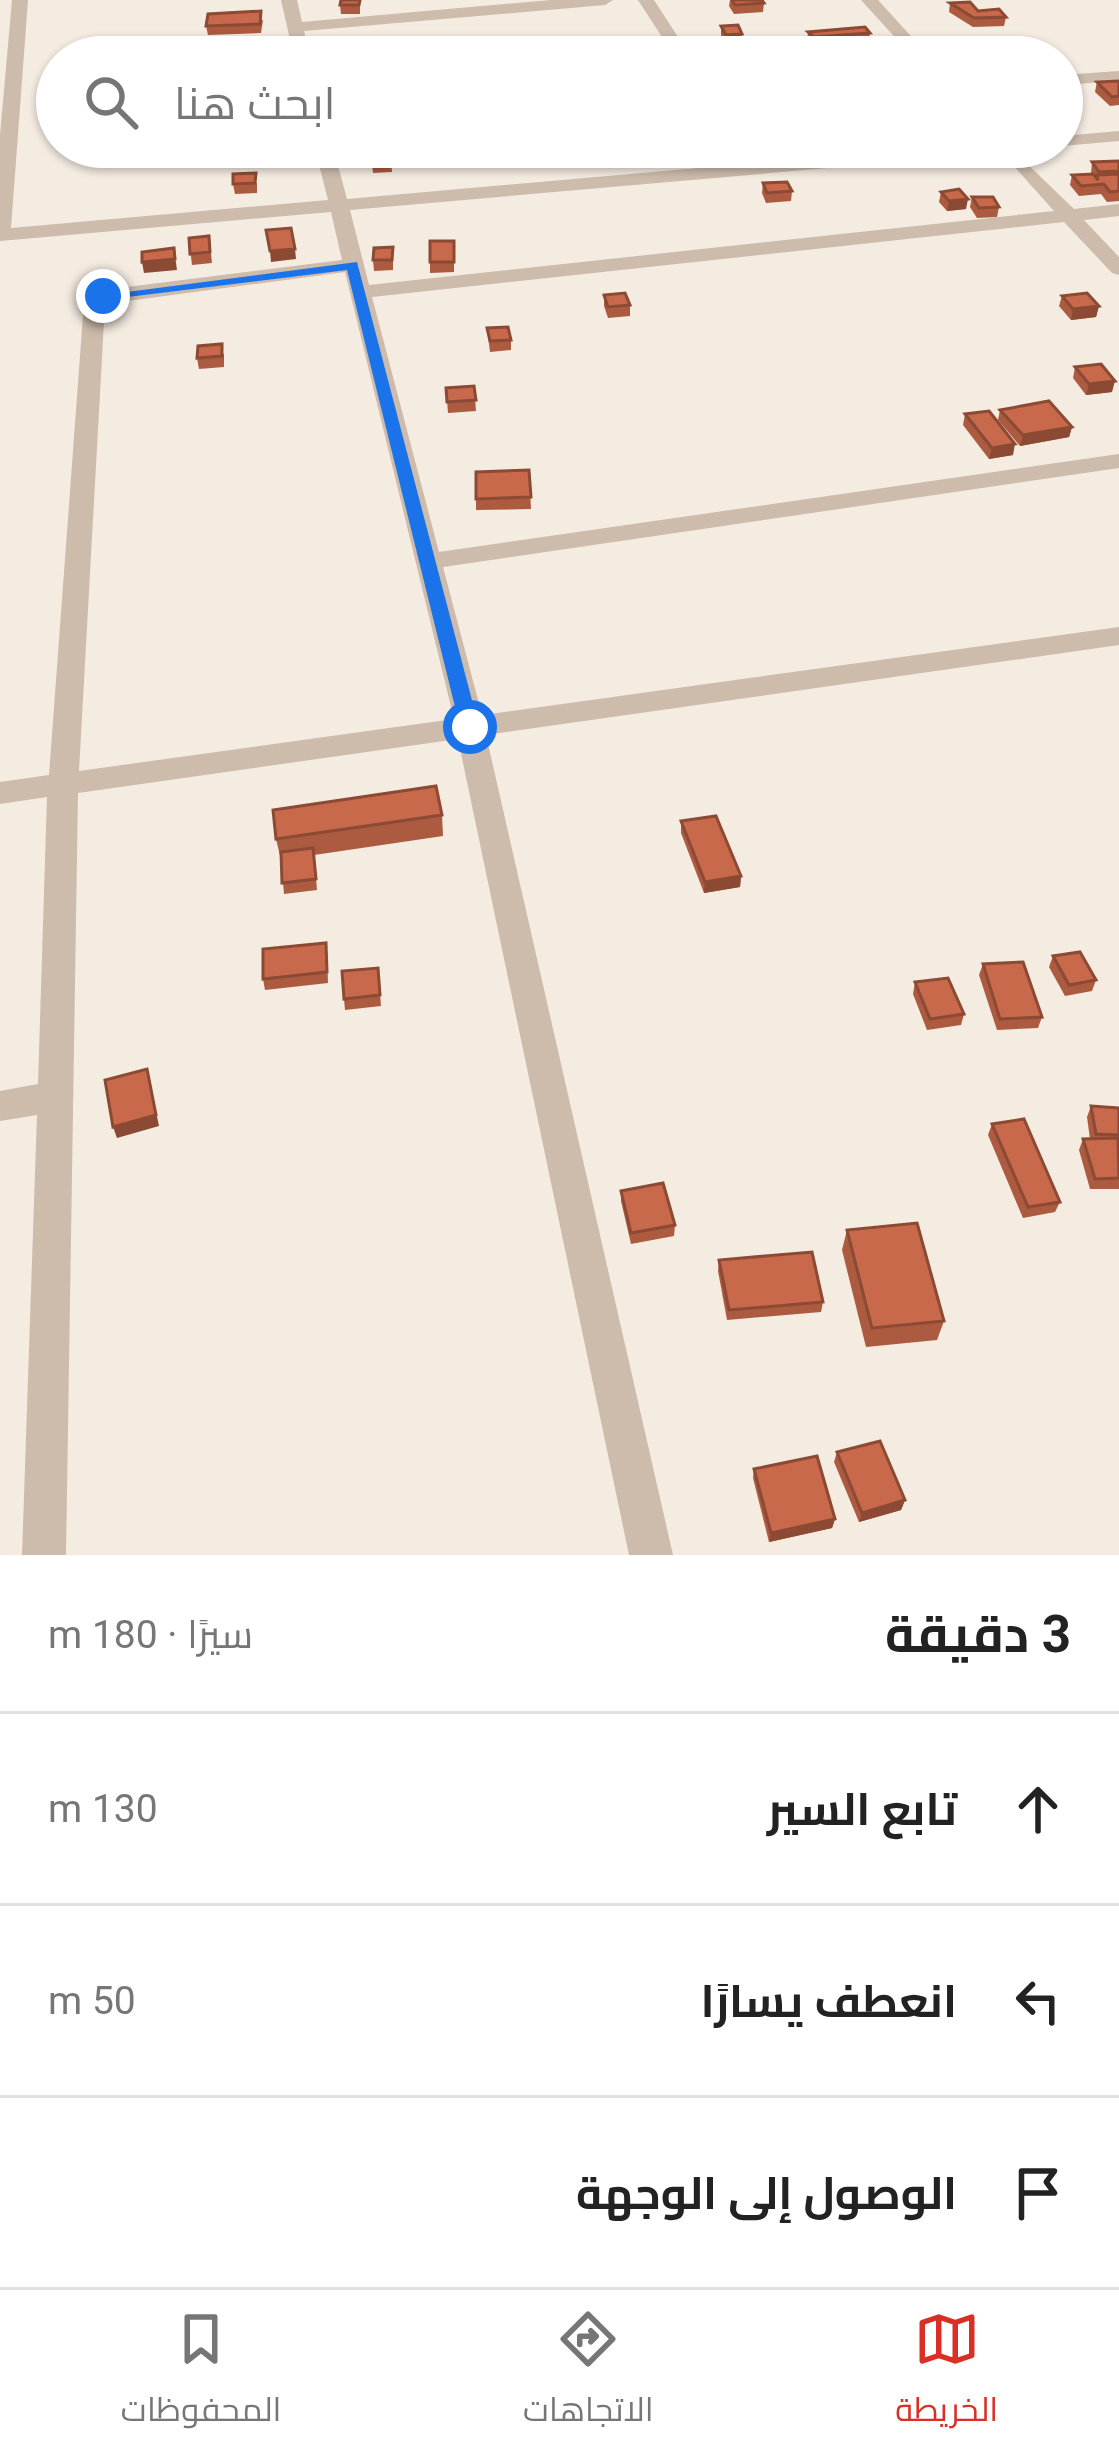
<!DOCTYPE html>
<html lang="ar">
<meta charset="utf-8">
<style>
:root{--surface:#fff;--page:#f6f6f6;--text:#222;--muted:#767676;--line:#e0e0e0;--accent:#d93025}
body{margin:0;font-family:Roboto,Cairo,sans-serif;background:var(--page);color:var(--text);direction:rtl}
.stop{position:absolute;width:36px;height:36px;margin:-27px;border:9px solid #1a73e8;border-radius:50%;background:#fff}
.stop.end{background:#1a73e8;border-color:#fff;box-shadow:0 3px 12px #0008}
.list{margin:0;padding:0;list-style:none}
h2{display:flex;justify-content:space-between;align-items:center;height:156px;margin:0;padding:0 48px;font-size:51px}
h2 small{font-size:39px;font-weight:400;color:var(--muted)}
.list li{display:grid;grid-template-columns:78px 1fr auto;gap:36px;align-items:center;box-sizing:border-box;height:192px;padding:0 48px;border-top:3px solid var(--line)}
.list b{display:block;font-size:45px;white-space:nowrap}
.list em{font-size:39px;font-style:normal;color:var(--muted)}
.icon{flex:none;width:66px;height:66px;fill:none;stroke:currentColor;stroke-width:2;stroke-linecap:round;stroke-linejoin:round}
.map{position:relative;flex:none;width:1119px;height:1555px;overflow:hidden;direction:ltr}
.search{position:absolute;background:var(--surface);box-shadow:0 3px 9px #0004;left:36px;right:36px;top:36px;height:132px;display:flex;align-items:center;gap:30px;box-sizing:border-box;padding:0 42px;border-radius:66px;color:var(--muted);font-size:45px}
.sheet{height:732px;background:var(--surface)}
nav{display:flex;justify-content:space-around;align-items:center;box-sizing:border-box;height:168px;border-top:3px solid var(--line);background:var(--surface);font-size:33px;color:var(--muted)}
nav a{display:grid;justify-items:center;gap:6px}
nav .on{color:var(--accent)}
.map>svg:first-child{display:block}
.lines{fill:none;stroke-linecap:round;stroke-linejoin:round}
.minor{fill:#cdbbac;fill-rule:evenodd}
.wall{fill:#ac5a40}
.shaded-wall{fill:#8c4a34}
.building{fill:#c8694b;stroke:#8c4a34;stroke-width:3}
.route{fill:#1a73e8}
</style>
<div class="map">
<svg width="1119" height="1555" viewBox="0 0 1119 1555">
<rect width="100%" height="100%" fill="#f4ebe1"/>
<g class="lines">
<g class="minor">
<path d="M12,0H28L11,228L328,200L316,153L233,161L224,155L260,147H333L347,199L936,147H1008L999,153L350,210L369,285L1054,211L1011,163L1020,157L1074,209L1119,204V216L1084,220L1119,257V275L1112,273L1064,222L372,297L439,552L1119,454V468L443,567L482,715L1119,627V645L486,735L673,1555H629L458,739L78,793L66,1555H22L37,1115L0,1121V1091L38,1084L47,797L0,804V782L49,775L84,302L103,290L342,260L331,212L0,241V135ZM345,272L454,719L79,771L105,304Z"/>
<path d="M281,0H297L302,22L551,0H613L605,5L304,31L310,57H294Z"/>
<path d="M638,0H654L691,57H675Z"/>
<path d="M861,0H878L930,57H913Z"/>
<path d="M1119,71V81L1062,85V75Z"/>
<path d="M1119,131V141L1062,146V136Z"/>
</g>
</g>
<g class="wall">
<path d="M360,0V14H341L340,5Z"/>
<path d="M730,0H762L764,3L763,12L734,14L729,6Z"/>
<path d="M950,3L1006,17L1004,26L973,27L949,12Z"/>
<path d="M263,20L261,33L208,35L206,26Z"/>
<path d="M721,26L742,34V43L726,44L721,35Z"/>
<path d="M808,32L870,33L869,42L813,46L807,41Z"/>
<path d="M1119,81V105L1110,106L1095,92L1097,82Z"/>
<path d="M398,147H439L442,155L443,165L430,167L425,154L401,157Z"/>
<path d="M371,155H391L392,172L373,173Z"/>
<path d="M1119,161V201L1107,202L1101,194L1079,196L1070,185L1072,175L1091,174L1092,162Z"/>
<path d="M257,183V193L235,194L233,184Z"/>
<path d="M763,183L792,191L791,201L766,203L762,193Z"/>
<path d="M941,192L966,209L947,211L939,202Z"/>
<path d="M972,197L999,207L997,217L977,218L970,207Z"/>
<path d="M209,236L212,263L192,265L189,238Z"/>
<path d="M430,241H454V272L430,273Z"/>
<path d="M393,247V270L374,271L373,260Z"/>
<path d="M604,295L630,305V316L608,318L604,306Z"/>
<path d="M1062,296L1099,306L1096,317L1071,320L1059,306Z"/>
<path d="M487,328L511,340V350L490,352Z"/>
<path d="M224,354V367L199,369L197,358Z"/>
<path d="M1075,367L1112,392L1086,395L1073,378Z"/>
<path d="M474,386L476,411L448,413L446,388Z"/>
<path d="M1000,410L1072,427L1069,437L1020,446L998,420Z"/>
<path d="M965,414L1013,455L989,459L963,425Z"/>
<path d="M529,470L531,509L476,510V472Z"/>
<path d="M442,815L443,836L314,855L317,890L284,894L281,860L276,839Z"/>
<path d="M681,821L741,876L740,887L704,893L681,833Z"/>
<path d="M327,954L328,983L265,990L263,979Z"/>
<path d="M1053,956L1096,980L1092,991L1065,996L1049,967Z"/>
<path d="M983,964L1042,1017L1038,1028L997,1030L979,975Z"/>
<path d="M378,968L381,1006L345,1010L344,999Z"/>
<path d="M915,982L964,1014L961,1025L927,1030L913,994Z"/>
<path d="M1091,1106L1119,1108V1189H1090L1079,1150L1083,1139H1090L1087,1117Z"/>
<path d="M992,1124L1060,1202L1055,1212L1023,1218L988,1135Z"/>
<path d="M621,1191L675,1225L674,1236L631,1244L621,1201Z"/>
<path d="M847,1230L944,1321L937,1340L866,1347L842,1250Z"/>
<path d="M719,1260L823,1302L821,1312L727,1320L718,1271Z"/>
<path d="M837,1452L905,1500L901,1510L859,1522L834,1462Z"/>
<path d="M754,1469L835,1519L832,1528L769,1542L753,1478Z"/>
</g>
<g class="shaded-wall">
<path d="M880,50L879,57H844L845,54Z"/>
<path d="M400,147H424L425,154L401,157Z"/>
<path d="M442,155L443,165L430,167L429,157Z"/>
<path d="M968,199L966,209L947,211L949,201Z"/>
<path d="M174,248L177,270L144,273L142,262Z"/>
<path d="M295,249L296,259L271,262L270,251Z"/>
<path d="M1099,306L1096,317L1071,320L1073,309Z"/>
<path d="M1115,381L1112,392L1086,395L1089,384Z"/>
<path d="M1072,427L1069,437L1020,446L1023,435Z"/>
<path d="M1015,444L1013,455L989,459L992,448Z"/>
<path d="M741,876L740,887L704,893L705,882Z"/>
<path d="M147,1069L159,1126L117,1138L113,1127Z"/>
<path d="M905,1500L901,1510L859,1522L862,1513Z"/>
<path d="M835,1519L832,1528L769,1542L771,1533Z"/>
</g>
<g class="building">
<path d="M341,0H360L359,5H340Z"/>
<path d="M732,0H762L764,3L735,5Z"/>
<path d="M970,2L978,11L999,9L1006,17L974,18L950,3Z"/>
<path d="M261,11L260,24L206,26L208,14Z"/>
<path d="M738,25L742,34L726,35L721,26Z"/>
<path d="M865,27L870,33L814,37L808,32Z"/>
<path d="M872,43L880,50L845,54L838,46Z"/>
<path d="M1119,81V96L1112,97L1097,82Z"/>
<path d="M425,147H439L442,155L429,157Z"/>
<path d="M371,155H391V162L373,163Z"/>
<path d="M1119,161V171L1099,172L1092,162Z"/>
<path d="M256,173L255,183L233,184V174Z"/>
<path d="M1093,174L1098,180L1097,175L1119,174V191L1110,192L1104,184L1081,186L1072,175Z"/>
<path d="M787,182L792,191L767,193L763,183Z"/>
<path d="M959,189L968,199L949,201L941,192Z"/>
<path d="M972,197H993L999,207L979,208Z"/>
<path d="M291,228L295,249L270,251L266,230Z"/>
<path d="M209,236L210,252L190,254L189,238Z"/>
<rect x="430" y="241" width="24" height="21"/>
<path d="M393,247L392,260H373L374,248Z"/>
<path d="M174,248L175,259L142,262V252Z"/>
<path d="M625,293L630,305L608,307L604,295Z"/>
<path d="M1087,293L1099,306L1073,309L1062,296Z"/>
<path d="M508,327L511,340L490,341L487,328Z"/>
<path d="M222,344V356L197,358L198,346Z"/>
<path d="M1101,364L1115,381L1089,384L1075,367Z"/>
<path d="M474,386L476,400L447,402L446,388Z"/>
<path d="M1049,401L1072,427L1023,435L1000,410Z"/>
<path d="M989,411L1015,444L992,448L965,414Z"/>
<path d="M529,470L531,497L476,499V472Z"/>
<path d="M436,786L442,815L276,839L273,810Z"/>
<path d="M716,816L741,876L705,882L681,821Z"/>
<path d="M313,848L316,879L282,883L281,852Z"/>
<path d="M326,943L327,972L263,979V949Z"/>
<path d="M1080,952L1096,980L1069,985L1053,956Z"/>
<path d="M1023,962L1042,1017L1000,1019L983,964Z"/>
<path d="M378,968L380,995L344,999L342,971Z"/>
<path d="M948,978L964,1014L930,1019L915,982Z"/>
<path d="M147,1069L156,1115L113,1127L105,1080Z"/>
<path d="M1091,1106L1119,1108V1135L1096,1134Z"/>
<path d="M1024,1119L1060,1202L1028,1207L992,1124Z"/>
<path d="M1118,1138L1119,1178L1095,1179L1083,1139Z"/>
<path d="M663,1183L675,1225L631,1233L621,1191Z"/>
<path d="M917,1223L944,1321L872,1328L847,1230Z"/>
<path d="M812,1252L823,1302L729,1310L719,1260Z"/>
<path d="M880,1441L905,1500L862,1513L837,1452Z"/>
<path d="M817,1456L835,1519L771,1533L754,1469Z"/>
</g>
<path class="route" d="M357,262L479,727L470,734L460,727L347,270L103,300L96,296Z"/>
</svg>
<div class="stop" style="left:470px;top:727px"></div>
<div class="stop end" style="left:103px;top:296px"></div>
<div class="search"><svg class="icon" aria-label="search" viewBox="0 0 24 24"><circle cx="10" cy="10" r="6"/><path d="M15 15l6 6"/></svg>ابحث هنا</div>
</div>
<section class="sheet">
<h2>3 دقيقة<small>سيرًا · 180 m</small></h2>
<ul class="list">
<li><svg class="icon" aria-label="ahead" viewBox="0 0 24 24"><path d="M12 20V5M6 11l6-6 6 6"/></svg><div><b>تابع السير</b></div><em>130 m</em></li>
<li><svg class="icon" aria-label="left" viewBox="0 0 24 24"><path d="M17 20v-9H6M10 6l-5 5 5 5"/></svg><div><b>انعطف يسارًا</b></div><em>50 m</em></li>
<li><svg class="icon" aria-label="arrive" viewBox="0 0 24 24"><path d="M6 21V4h12l-3 4 3 4H6"/></svg><div><b>الوصول إلى الوجهة</b></div></li>
</ul>
</section>
<nav>
<a class="on"><svg class="icon" aria-label="map" viewBox="0 0 24 24"><path d="M3 6l6-2 6 2 6-2v14l-6 2-6-2-6 2zM9 4v14M15 6v14"/></svg>الخريطة</a>
<a><svg class="icon" aria-label="directions" viewBox="0 0 24 24"><path d="M12 3l9 9-9 9-9-9zM9 14v-3h6M13 9l2 2-2 2"/></svg>الاتجاهات</a>
<a><svg class="icon" aria-label="saved" viewBox="0 0 24 24"><path d="M7 4h10v16l-5-4-5 4z"/></svg>المحفوظات</a>
</nav>
